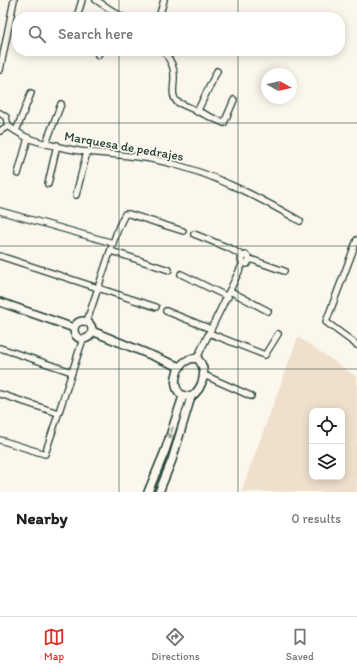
<!DOCTYPE html>
<style>
:root{--surface:#fff;--page:#f6f6f6;--text:#222;--muted:#767676;--line:#e0e0e0;--accent:#d93025}
body{margin:0;font-family:Itim,sans-serif;background:var(--page);color:var(--text)}
.controls{position:absolute;right:12px;bottom:12px;display:grid;overflow:hidden;border-radius:8px;box-shadow:0 2px 10px #0003}
.controls button{width:36px;height:36px;display:grid;place-items:center;padding:0;border:0;border-bottom:1px solid var(--line);background:var(--surface);color:var(--text);font:20px sans-serif}
.compass{position:absolute;left:261px;top:68px;width:36px;height:36px;border-radius:50%;background:var(--surface);box-shadow:0 2px 10px #0003;rotate:98deg}
.list{margin:0;padding:0;list-style:none}
h2{display:flex;justify-content:space-between;align-items:center;height:52px;margin:0;padding:0 16px;font-size:17px}
h2 small{font-size:13px;font-weight:400;color:var(--muted)}
.icon{flex:none;width:22px;height:22px;fill:none;stroke:currentColor;stroke-width:2;stroke-linecap:round;stroke-linejoin:round}
.map{position:relative;flex:none;width:357px;height:492px;overflow:hidden}
.search{position:absolute;background:var(--surface);box-shadow:0 2px 10px #0003;left:12px;right:12px;top:12px;height:44px;display:flex;align-items:center;gap:10px;box-sizing:border-box;padding:0 14px;border-radius:16px;color:var(--muted);font-size:15px}
.sheet{height:124px;background:var(--surface)}
nav{display:flex;justify-content:space-around;align-items:center;box-sizing:border-box;height:56px;border-top:1px solid var(--line);background:var(--surface);font-size:11px;color:var(--muted)}
nav a{display:grid;justify-items:center;gap:2px}
nav .on{color:var(--accent)}
.map>svg:first-child{display:block}
.built{fill:#efe0cd;fill-rule:evenodd}
.lines{fill:none;stroke-linecap:round;stroke-linejoin:round}
.minor-casing{stroke:#1f3d34;stroke-width:8}
.tertiary-casing{stroke:#1f3d34;stroke-width:10}
.minor{stroke:#fbf7ec;stroke-width:5.5}
.tertiary{stroke:#fbf7ec;stroke-width:7}
.oneway{stroke:#8d9a90}
.grid{fill:none;stroke:#1f3d34;stroke-width:1;stroke-opacity:0.55}
.labels{text-anchor:middle;dominant-baseline:central;stroke-width:3.5;stroke-linejoin:round;paint-order:stroke}
.street-label{font-size:13px;fill:#1f3d34;stroke:#fbf7ec}
</style>
<div class="map">
<svg width="357" height="492" viewBox="0 0 357 492">
<rect width="100%" height="100%" fill="#fbf7ec"/>
<filter id="ink" filterUnits="userSpaceOnUse"><feTurbulence type="fractalNoise" baseFrequency=".025" numOctaves="2"/><feDisplacementMap in="SourceGraphic" scale="8" xChannelSelector="R" yChannelSelector="G"/><feConvolveMatrix kernelMatrix="1 2 1 2 8 2 1 2 1" color-interpolation-filters="sRGB"/></filter>
<g filter="url(#ink)">
<path class="built" d="M298,337L357,377V492H241ZM312,411H342V477H312Z"/>
<g class="lines">
<g class="minor-casing">
<g id="minor">
<path d="M96,0L122,17"/>
<path d="M77,17L82,0"/>
<path d="M159,17L164,0"/>
<path d="M164,51C169,59 174,65 174,75C175,85 170,94 177,102L224,123L234,100"/>
<path d="M98,55L100,51"/>
<path d="M0,70L14,0"/>
<path d="M197,112L217,71"/>
<path d="M0,113L6,117L8,126"/>
<path d="M8,126C14,130 20,134 26,137C38,143 75,151 88,152C117,155 145,156 173,164C218,176 260,198 300,221"/>
<path d="M0,131L8,126"/>
<path d="M16,131L31,93"/>
<path d="M46,143L61,104"/>
<path d="M18,174L28,138"/>
<path d="M48,184L57,145"/>
<path d="M76,195L87,152"/>
<path d="M0,211L113,243"/>
<path d="M194,234L229,248L243,256"/>
<path d="M357,240L326,322L357,345"/>
<path d="M111,251L169,270"/>
<path d="M0,256L156,307"/>
<path d="M250,259L247,264L243,263L241,260L243,256L246,255L250,259L284,271"/>
<path d="M181,274L228,297"/>
<path d="M230,291L268,311"/>
<path d="M166,311L211,329"/>
<path d="M87,321L113,243L119,226L125,214H129L183,231"/>
<path d="M209,333L265,355L278,334"/>
<path d="M0,348L72,372"/>
<path d="M197,358L243,263"/>
<path d="M204,375L251,396"/>
<path d="M0,394L58,413"/>
<path d="M0,440L45,454L83,339"/>
</g>
</g>
<g class="tertiary-casing">
<g id="tertiary">
<path d="M0,302L74,328"/>
<circle cx="83" cy="330" r="9"/>
<path d="M92,331L180,367"/>
<path d="M197,358C209,370 203,388 191,397C188,396 184,396 182,395C170,387 176,365 188,360C191,358 194,359 197,358Z"/>
<path d="M148,492L165,451L183,396"/>
<path d="M159,492L172,460L191,397"/>
</g>
</g>
<use href="#minor" class="minor"/>
<use href="#tertiary" class="tertiary"/>
</g>
<defs><path id="oneway-shaft" d="M-6 0H5M1.5-3L5.5 0L1.5 3" fill="none" stroke-width="1.6" stroke-linecap="round" stroke-linejoin="round"/></defs>
<use class="oneway" href="#oneway-shaft" transform="translate(171 433) rotate(108)"/>
</g>
<path class="grid" d="M119,0V17M238,0V17M119,51V492M238,51V492M0,123H357M0,246H357M0,369H357"/>
<g class="labels">
<g class="street-label">
<text transform="translate(124 146) rotate(10)">Marquesa de pedrajes</text>
</g>
</g>
</svg>
<div class="controls">
<button><svg class="icon" aria-label="locate" viewBox="0 0 24 24"><circle cx="12" cy="12" r="6"/><path d="M12 2v4M12 18v4M2 12h4M18 12h4"/></svg></button>
<button><svg class="icon" aria-label="layers" viewBox="0 0 24 24"><path d="M12 4l9 5-9 5-9-5zM3 14l9 5 9-5"/></svg></button>
</div>
<svg class="compass" viewBox="-18 -18 36 36"><path d="M0-13l5 13h-10z" fill="#e53935"/><path d="M0 13l5-13h-10z" fill="#767676"/></svg>
<div class="search"><svg class="icon" aria-label="search" viewBox="0 0 24 24"><circle cx="10" cy="10" r="6"/><path d="M15 15l6 6"/></svg>Search here</div>
</div>
<section class="sheet">
<h2>Nearby<small>0 results</small></h2>
<ul class="list">
</ul>
</section>
<nav>
<a class="on"><svg class="icon" aria-label="map" viewBox="0 0 24 24"><path d="M3 6l6-2 6 2 6-2v14l-6 2-6-2-6 2zM9 4v14M15 6v14"/></svg>Map</a>
<a><svg class="icon" aria-label="directions" viewBox="0 0 24 24"><path d="M12 3l9 9-9 9-9-9zM9 14v-3h6M13 9l2 2-2 2"/></svg>Directions</a>
<a><svg class="icon" aria-label="saved" viewBox="0 0 24 24"><path d="M7 4h10v16l-5-4-5 4z"/></svg>Saved</a>
</nav>
